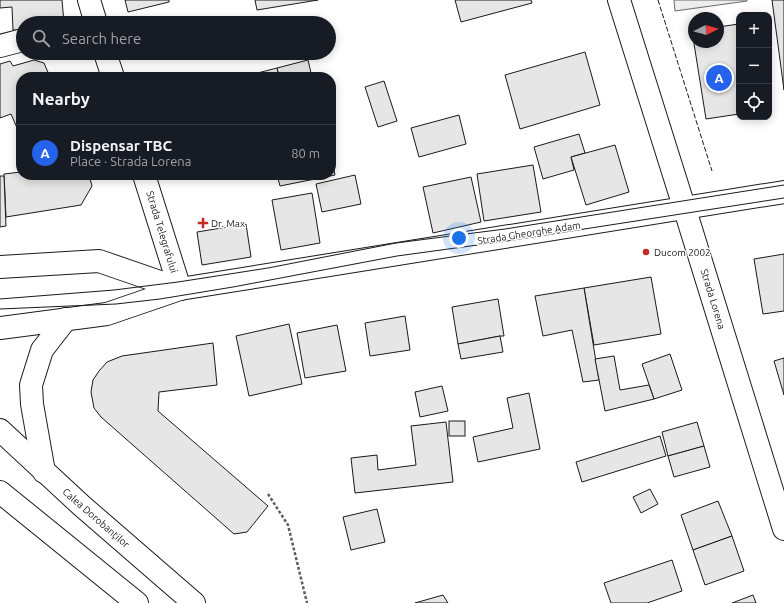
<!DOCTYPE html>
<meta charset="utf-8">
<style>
:root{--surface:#171b24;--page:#242831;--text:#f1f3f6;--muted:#9ea1a6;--line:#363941;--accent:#2563eb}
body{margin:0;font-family:Ubuntu,sans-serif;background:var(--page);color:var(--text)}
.controls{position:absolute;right:12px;top:12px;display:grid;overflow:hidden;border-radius:8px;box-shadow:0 2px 10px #0003}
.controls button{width:36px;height:36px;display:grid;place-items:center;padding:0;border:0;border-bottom:1px solid var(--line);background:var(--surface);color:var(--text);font:20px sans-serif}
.compass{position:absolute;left:688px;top:12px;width:36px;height:36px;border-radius:50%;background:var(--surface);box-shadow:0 2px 10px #0003;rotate:84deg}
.you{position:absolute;left:459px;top:238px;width:14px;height:14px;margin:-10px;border:3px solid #fff;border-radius:50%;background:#1a73e8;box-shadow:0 0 0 6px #1a73e833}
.badge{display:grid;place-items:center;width:26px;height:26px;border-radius:50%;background:var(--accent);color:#fff;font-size:13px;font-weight:700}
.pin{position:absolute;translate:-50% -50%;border:2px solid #fff;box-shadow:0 1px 4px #0006}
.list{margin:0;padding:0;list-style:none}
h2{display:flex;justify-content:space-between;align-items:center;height:52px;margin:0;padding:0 16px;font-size:17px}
h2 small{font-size:13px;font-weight:400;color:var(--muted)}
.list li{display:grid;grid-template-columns:26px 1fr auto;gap:12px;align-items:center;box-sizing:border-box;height:56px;padding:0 16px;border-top:1px solid var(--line)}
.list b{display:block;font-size:15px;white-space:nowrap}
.list p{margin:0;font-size:13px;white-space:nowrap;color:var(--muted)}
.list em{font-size:13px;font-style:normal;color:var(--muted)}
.icon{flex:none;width:22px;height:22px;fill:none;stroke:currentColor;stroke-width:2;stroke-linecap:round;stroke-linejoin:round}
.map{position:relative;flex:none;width:784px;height:603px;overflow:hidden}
.search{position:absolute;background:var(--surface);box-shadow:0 2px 10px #0003;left:16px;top:16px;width:320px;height:44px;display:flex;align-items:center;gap:10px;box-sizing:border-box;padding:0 14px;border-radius:22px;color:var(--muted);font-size:15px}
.panel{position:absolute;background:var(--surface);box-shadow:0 2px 10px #0003;left:16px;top:72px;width:320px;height:108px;border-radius:16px}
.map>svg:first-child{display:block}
.parking{fill:#ededed;stroke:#6a6a6a}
.building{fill:#e6e6e6;stroke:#1a1a1a}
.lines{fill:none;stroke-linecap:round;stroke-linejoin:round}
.minor-casing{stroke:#1a1a1a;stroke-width:24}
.major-casing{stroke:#1a1a1a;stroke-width:24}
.path{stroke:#5f5f5f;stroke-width:2.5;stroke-dasharray:3 2;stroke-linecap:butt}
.minor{stroke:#fff;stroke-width:22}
.major{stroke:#fff;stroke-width:22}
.tram{stroke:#1a1a1a;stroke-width:1}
.fence{stroke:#1a1a1a;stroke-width:1;stroke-dasharray:5 2;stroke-linecap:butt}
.poi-dot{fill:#c62828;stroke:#fff;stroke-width:1.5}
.labels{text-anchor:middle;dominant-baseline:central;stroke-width:3;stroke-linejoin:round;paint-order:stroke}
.poi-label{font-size:10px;fill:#1a1a1a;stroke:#fff;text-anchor:start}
.street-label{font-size:10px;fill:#1a1a1a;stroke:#fff}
</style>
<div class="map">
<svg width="784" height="603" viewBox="0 0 784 603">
<rect width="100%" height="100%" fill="#fff"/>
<path class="parking" d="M674,0H747V1L675,11Z"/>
<g class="building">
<path d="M0,0H62L64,23H23V30H13L12,7L0,8Z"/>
<path d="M125,0H169V2L128,12Z"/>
<path d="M255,0H318L257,10Z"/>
<path d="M455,0H531L532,3L461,22Z"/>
<path d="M772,0H784V90Z"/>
<path d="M739,24V114L706,119L692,31H694V42H718V27Z"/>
<path d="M585,52L600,105L520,129L505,75Z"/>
<path d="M34,60L44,63L50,77H21V137L11,114L0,118V64L10,61L13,66Z"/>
<path d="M308,60L312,77H279L277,68Z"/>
<path d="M277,68L279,77H242Z"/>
<path d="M384,81L397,121L378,127L365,87Z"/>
<path d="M459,115L466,144L419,157L411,128Z"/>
<path d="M579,134L585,153L571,157L574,170L543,179L534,147Z"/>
<path d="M615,145L629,192L586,205L571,157Z"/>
<path d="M331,155L335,175L280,186L277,175H331Z"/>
<path d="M533,165L541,212L484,221L477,174Z"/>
<path d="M21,172V175H89L92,186L81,205L6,217L4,174Z"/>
<path d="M355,175L361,204L322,212L316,184Z"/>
<path d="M0,176H4L6,226L0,227Z"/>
<path d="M471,177L481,222L433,233L423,187Z"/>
<path d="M312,193L320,243L281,250L272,200Z"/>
<path d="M246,224L251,257L202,265L197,232Z"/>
<path d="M784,254V311L763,314L754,259Z"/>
<path d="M651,277L661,334L594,345L584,288Z"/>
<path d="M584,288L599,380L583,382L572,330L543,336L535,296Z"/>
<path d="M498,299L504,336H500L458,344L452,307Z"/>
<path d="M405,316L410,350L370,356L365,323Z"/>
<path d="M289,324L302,384L249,396L236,336Z"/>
<path d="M337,325L346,371L305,378L297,333Z"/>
<path d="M500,336L503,352L461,359L458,344Z"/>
<path d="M213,343L217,385L159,392L158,411L268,506L247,532L234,534L101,417L94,408L91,392L93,380L99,371L107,362L122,356Z"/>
<path d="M670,354L682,390L654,399L642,364Z"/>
<path d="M614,356L620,390L649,385L654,399L605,411L595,359Z"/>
<path d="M784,358V395L774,361Z"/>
<path d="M442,386L448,411L420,417L415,392Z"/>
<path d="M529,393L540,449L478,462L473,437L513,428L507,398Z"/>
<rect x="449" y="421" width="16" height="15"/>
<path d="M446,422L453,482L355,493L351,458L377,455L378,470L416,465L411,426Z"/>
<path d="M697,422L704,446L668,456L662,432Z"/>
<path d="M660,436L666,456L582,482L576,462Z"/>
<path d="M704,446L710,467L674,477L668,456Z"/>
<path d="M650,489L658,504L641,513L633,497Z"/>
<path d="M718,501L732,536L693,550L681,515Z"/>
<path d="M377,509L385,542L351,550L343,517Z"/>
<path d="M732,536L744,571L705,585L693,550Z"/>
<path d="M672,560L682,591L647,603H611L604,583Z"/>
<path d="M443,595L448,603H415Z"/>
<path d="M753,595L756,603H732Z"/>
</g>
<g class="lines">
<g class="minor-casing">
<g id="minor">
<path d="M89,0L96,23"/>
<path d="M619,0L686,213L784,529"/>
<path d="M0,46L23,40"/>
<path d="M105,53L113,77"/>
<path d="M144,175L180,289"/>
</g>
</g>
<g class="major-casing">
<g id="major">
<path d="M0,267L99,261L180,289"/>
<path d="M0,328L107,314L180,289L784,192"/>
<path d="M0,430L82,506L194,603"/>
<path d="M44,472L32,404L31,385L42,350L66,319"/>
<path d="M0,492L137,603"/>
</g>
</g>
<path class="path" d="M268,494L288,525L307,603"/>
<use href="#minor" class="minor"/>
<use href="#major" class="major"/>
<g class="tram">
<path d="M0,299L114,290L178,282L268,268L396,243L505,229L784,185"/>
<path d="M0,309L116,304L160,299L233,287L397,256L507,241L784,198"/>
</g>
<path class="fence" d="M658,0L712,171"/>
</g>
<g class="poi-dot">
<path d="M201 217h4v4h4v4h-4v4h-4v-4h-4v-4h4z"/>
<circle cx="646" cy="252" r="4"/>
</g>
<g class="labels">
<g class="poi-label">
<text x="211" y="223">Dr. Max</text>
<text x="654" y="252">Ducom 2002</text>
</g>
<g class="street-label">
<text transform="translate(162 232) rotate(73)">Strada Telegrafului</text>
<text transform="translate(529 233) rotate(-9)">Strada Gheorghe Adam</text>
<text transform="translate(713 299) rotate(73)">Strada Lorena</text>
<text transform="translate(96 518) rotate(41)">Calea Dorobanților</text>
</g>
</g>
</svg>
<div class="controls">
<button>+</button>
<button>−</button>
<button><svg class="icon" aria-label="locate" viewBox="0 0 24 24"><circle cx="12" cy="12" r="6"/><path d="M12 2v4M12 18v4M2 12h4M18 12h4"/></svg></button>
</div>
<svg class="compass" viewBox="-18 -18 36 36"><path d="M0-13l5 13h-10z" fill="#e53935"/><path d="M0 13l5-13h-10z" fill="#9ea1a6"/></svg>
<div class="you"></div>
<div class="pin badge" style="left:719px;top:78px">A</div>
<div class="search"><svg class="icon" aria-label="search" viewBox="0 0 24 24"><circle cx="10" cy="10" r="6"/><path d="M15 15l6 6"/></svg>Search here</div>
<section class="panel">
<h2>Nearby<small></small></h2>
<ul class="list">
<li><span class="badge">A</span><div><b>Dispensar TBC</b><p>Place · Strada Lorena</p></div><em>80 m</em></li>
</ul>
</section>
</div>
